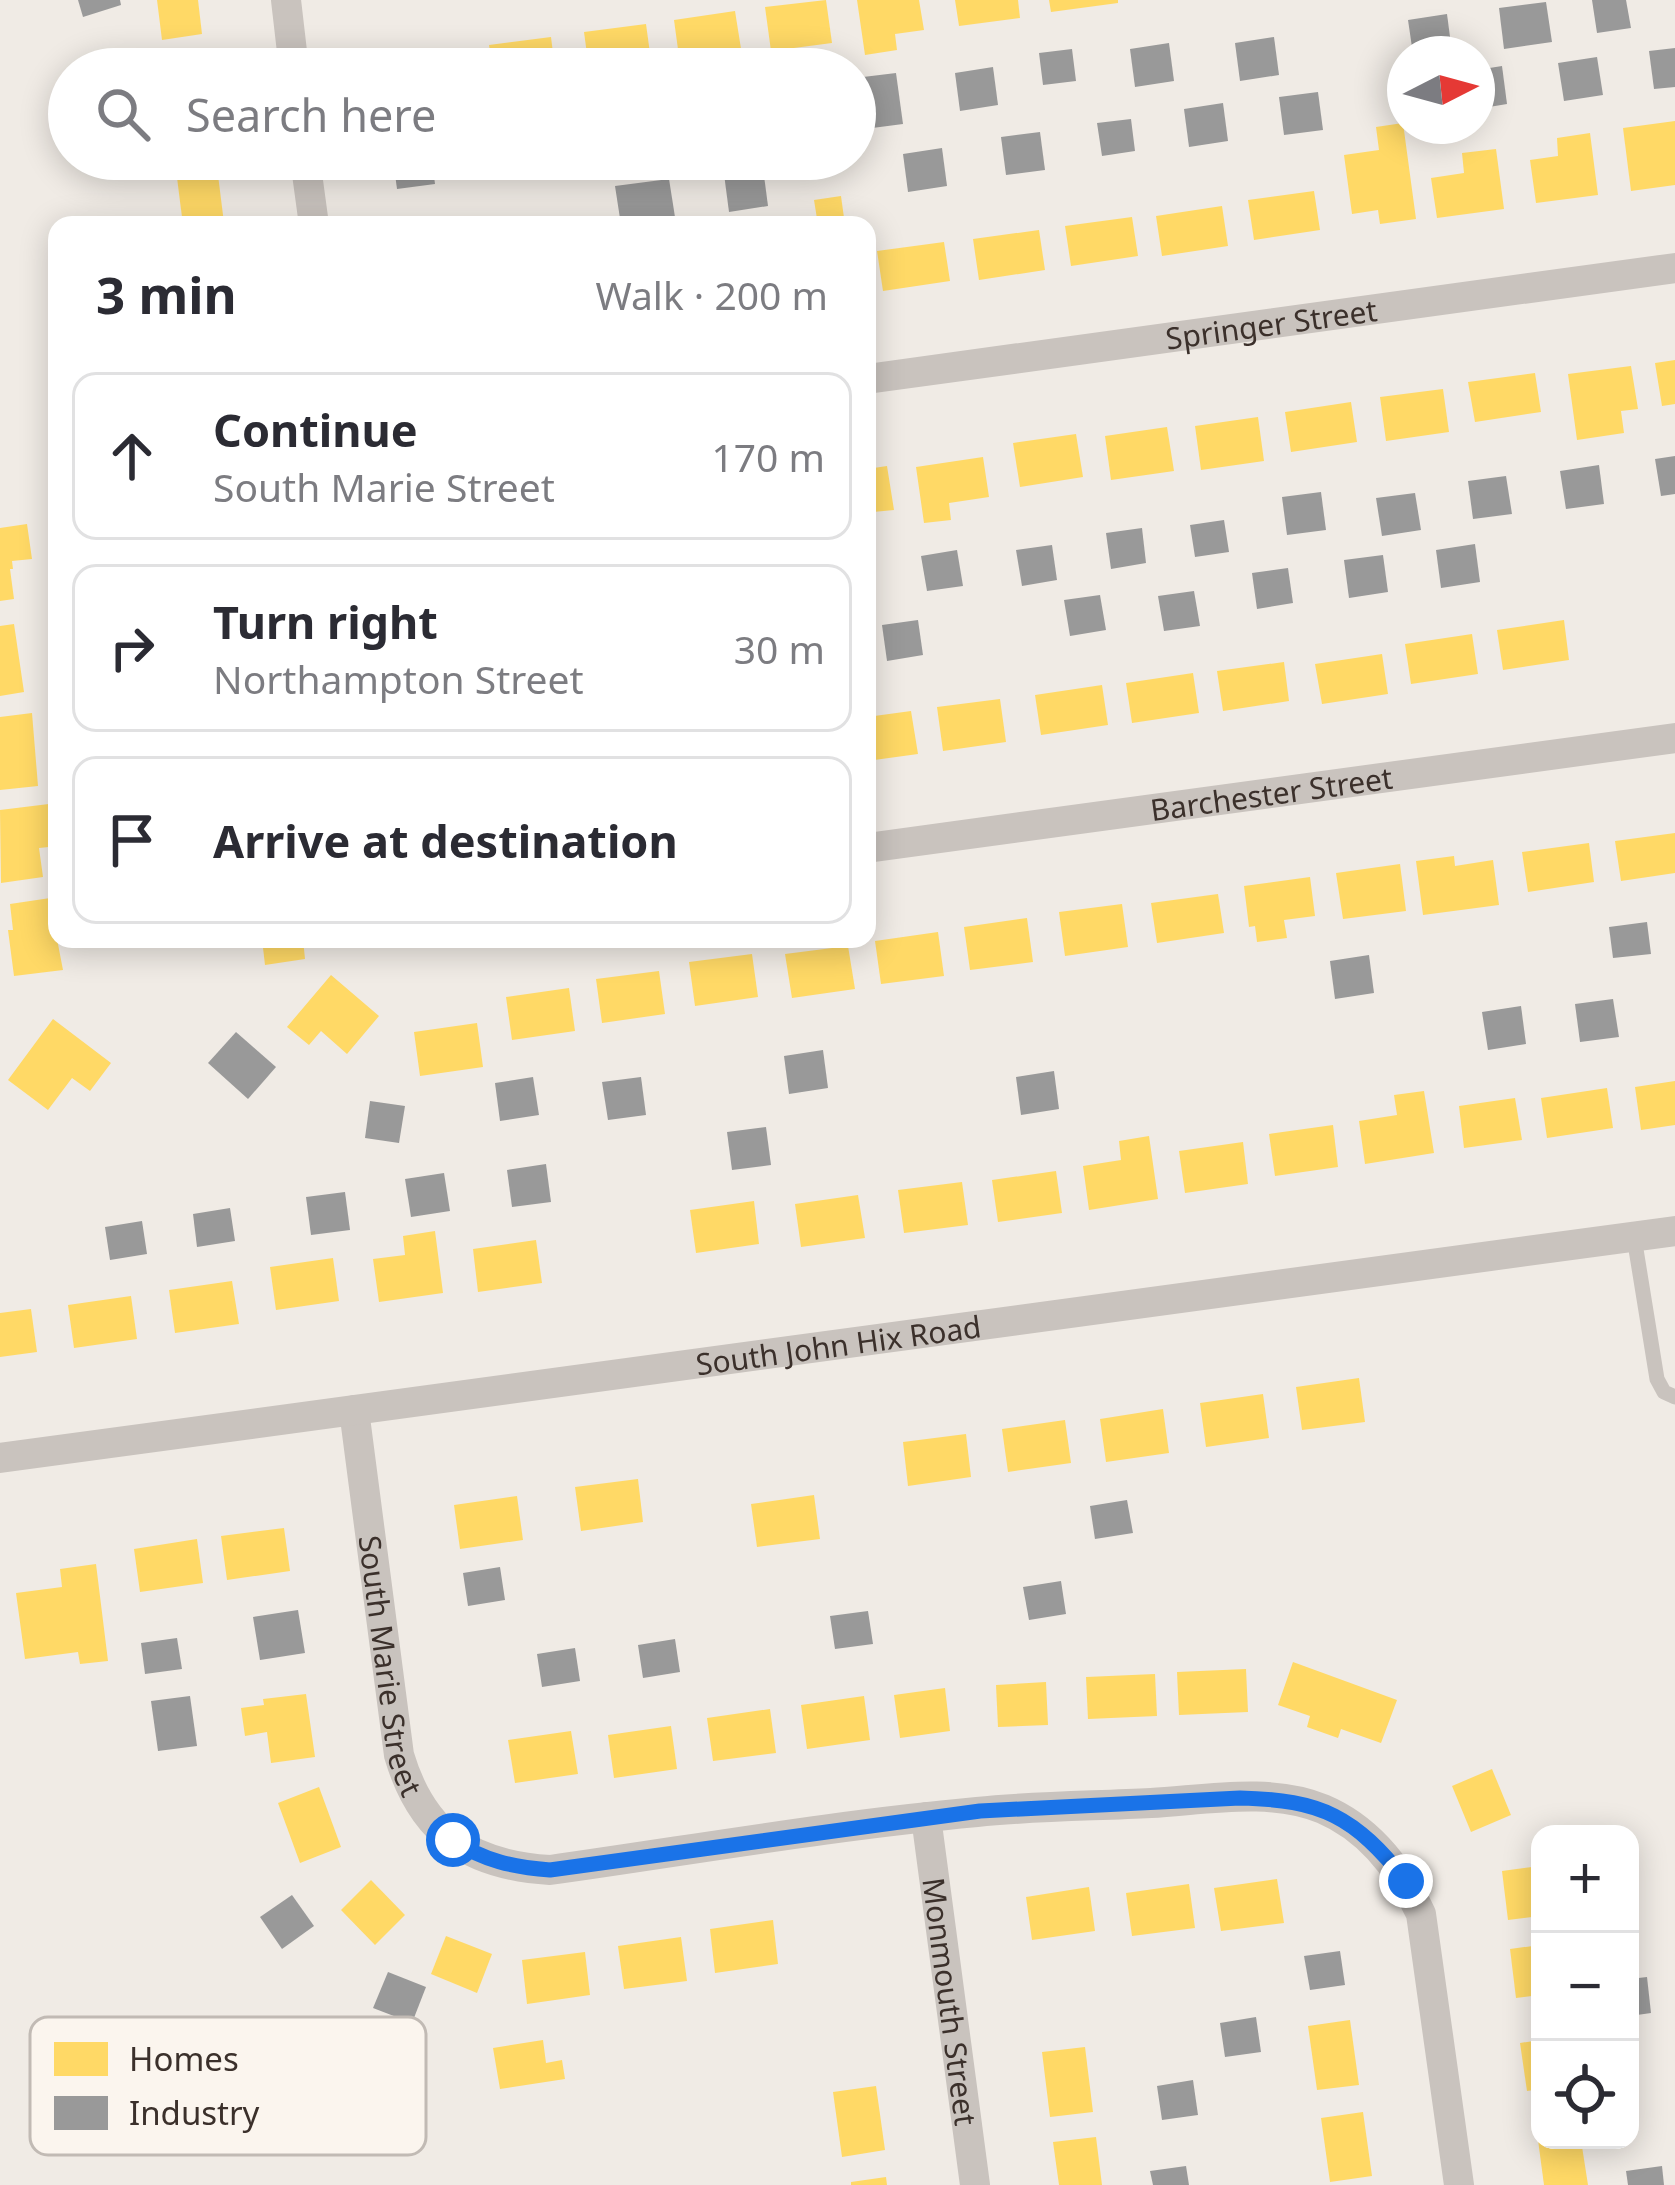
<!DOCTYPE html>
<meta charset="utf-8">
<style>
:root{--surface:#fff;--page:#f7f7f7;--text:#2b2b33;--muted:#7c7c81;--line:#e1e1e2}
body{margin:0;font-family:"Noto Sans",sans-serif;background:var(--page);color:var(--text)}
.controls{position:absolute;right:36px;bottom:36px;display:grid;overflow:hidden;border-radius:24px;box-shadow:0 6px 30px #0003}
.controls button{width:108px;height:108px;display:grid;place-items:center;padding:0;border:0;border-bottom:3px solid var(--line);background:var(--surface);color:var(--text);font:60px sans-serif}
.compass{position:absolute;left:1387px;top:36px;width:108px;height:108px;border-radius:50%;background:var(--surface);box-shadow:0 6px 30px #0003;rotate:84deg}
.stop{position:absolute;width:36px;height:36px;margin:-27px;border:9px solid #1a73e8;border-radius:50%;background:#fff}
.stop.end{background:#1a73e8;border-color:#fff;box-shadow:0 3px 12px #0008}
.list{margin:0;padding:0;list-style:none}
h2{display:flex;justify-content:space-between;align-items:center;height:156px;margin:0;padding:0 48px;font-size:51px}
h2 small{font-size:39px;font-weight:400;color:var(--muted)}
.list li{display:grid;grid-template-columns:78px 1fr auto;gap:36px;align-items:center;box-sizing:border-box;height:168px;margin:0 24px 24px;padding:0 24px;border:3px solid var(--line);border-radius:24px}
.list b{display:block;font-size:45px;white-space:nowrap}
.list p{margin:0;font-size:39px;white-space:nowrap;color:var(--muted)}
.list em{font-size:39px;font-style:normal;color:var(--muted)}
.icon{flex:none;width:66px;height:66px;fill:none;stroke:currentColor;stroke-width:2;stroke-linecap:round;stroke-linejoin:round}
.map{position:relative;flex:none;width:1675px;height:2185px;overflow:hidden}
.search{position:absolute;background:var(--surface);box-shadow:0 6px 30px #0003;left:48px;top:48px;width:828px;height:132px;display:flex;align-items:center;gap:30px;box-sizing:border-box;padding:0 42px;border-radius:66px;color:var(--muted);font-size:45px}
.panel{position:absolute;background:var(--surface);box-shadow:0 6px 30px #0003;left:48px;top:216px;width:828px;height:732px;border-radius:24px}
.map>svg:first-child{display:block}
.homes{fill:#ffd966}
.industry{fill:#999}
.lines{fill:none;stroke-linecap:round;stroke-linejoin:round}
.service{stroke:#c9c3be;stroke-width:15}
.minor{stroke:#c9c3be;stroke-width:30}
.route{stroke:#1a73e8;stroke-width:15}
.labels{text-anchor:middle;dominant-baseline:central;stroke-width:12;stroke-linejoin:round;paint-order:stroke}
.street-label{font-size:30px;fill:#3b302b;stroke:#fbf5ee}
.key{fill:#fbf5ee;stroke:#c1bab4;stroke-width:3}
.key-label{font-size:33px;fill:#3b302b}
</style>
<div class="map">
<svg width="1675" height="2185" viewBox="0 0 1675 2185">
<rect width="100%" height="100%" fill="#f0ebe5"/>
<g class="homes">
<path d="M157,0H198L202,34L162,40Z"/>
<path d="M826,0L832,43L771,51L765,7Z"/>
<path d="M857,0H919L924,30L895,34L897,50L865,55Z"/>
<path d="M955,0H1018L1020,18L959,26Z"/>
<path d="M1049,0H1118V3L1051,12Z"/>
<path d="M735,11L742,55L680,64L674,20Z"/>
<path d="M646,24L652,68L589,69L584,32Z"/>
<path d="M551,37L555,69H493L489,45Z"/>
<path d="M443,53L446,69H383L382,61Z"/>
<path d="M1675,121V185L1631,191L1623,128Z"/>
<path d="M1403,123L1416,219L1380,224L1378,210L1352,214L1344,155L1379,150L1376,127Z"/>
<path d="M1590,133L1598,195L1536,203L1530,160L1558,156L1557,138Z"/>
<path d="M1496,149L1504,209L1437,218L1431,178L1464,173L1462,153Z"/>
<path d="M201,159H216L224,223L183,225L175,162Z"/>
<path d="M1314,191L1320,230L1254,240L1248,200Z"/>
<path d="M841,196L845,225H818L814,200Z"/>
<path d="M1222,206L1228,246L1162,256L1156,216Z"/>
<path d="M1132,217L1138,256L1071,266L1065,226Z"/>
<path d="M1039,230L1045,270L979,280L973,239Z"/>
<path d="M944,242L950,281L883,291L877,251Z"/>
<path d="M1675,360V404L1662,406L1655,363Z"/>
<path d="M1631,366L1638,409L1621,411L1624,433L1577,440L1568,374Z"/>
<path d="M1535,373L1541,412L1475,422L1468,382Z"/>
<path d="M1443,389L1449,432L1386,441L1380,397Z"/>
<path d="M1351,402L1357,442L1291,452L1285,412Z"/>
<path d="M1258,417L1264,461L1201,470L1195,426Z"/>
<path d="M1167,427L1174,471L1111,480L1105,436Z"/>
<path d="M1076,434L1083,477L1020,487L1013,443Z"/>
<path d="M983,457L989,497L949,503L951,520L924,523L916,467Z"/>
<path d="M887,466L894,510L873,512L875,532L867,533V469Z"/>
<path d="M27,524L32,559L12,561L13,569H10L14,599L0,601V528Z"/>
<path d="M1564,620L1569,660L1503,670L1497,630Z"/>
<path d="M14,624L24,692L0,696V626Z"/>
<path d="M1472,634L1478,674L1411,684L1405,644Z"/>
<path d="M1382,654L1388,694L1322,704L1315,664Z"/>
<path d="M1284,662L1289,701L1223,711L1217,671Z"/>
<path d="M1193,673L1199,713L1132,723L1126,683Z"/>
<path d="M1102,685L1108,725L1041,735L1035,695Z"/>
<path d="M1000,699L1006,742L943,751L937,707Z"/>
<path d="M911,711L918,754L867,761V717Z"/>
<path d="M32,713L38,786L0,790V717Z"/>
<path d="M57,803V838L48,839L49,847L39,848L43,877L1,883L0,810Z"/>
<path d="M1675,833V873L1621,881L1615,841Z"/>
<path d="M1589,843L1594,882L1528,892L1522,852Z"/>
<path d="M1454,856L1455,866L1493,860L1499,905L1423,915L1416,861Z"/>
<path d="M1400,864L1406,911L1343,919L1336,873Z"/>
<path d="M1310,877L1315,916L1284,920L1287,938L1257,942L1255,926L1249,927L1244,886Z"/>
<path d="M1218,894L1224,933L1157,943L1151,903Z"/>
<path d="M57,897V939L63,970L14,976L8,930H13L10,904Z"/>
<path d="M1122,904L1128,947L1065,956L1059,912Z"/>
<path d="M1027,918L1033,962L970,970L964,927Z"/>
<path d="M938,932L944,976L881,984L875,941Z"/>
<path d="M262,939H303L305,959L265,965Z"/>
<path d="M848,946L855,989L792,998L785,954Z"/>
<path d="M752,954L758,997L695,1006L689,962Z"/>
<path d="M659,971L665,1014L602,1023L596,979Z"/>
<path d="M331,975L379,1016L347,1054L321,1031L309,1045L287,1027Z"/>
<path d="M569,988L575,1031L512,1040L506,997Z"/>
<path d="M53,1019L111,1063L90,1091L72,1078L48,1110L8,1080Z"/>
<path d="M477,1023L483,1067L420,1076L414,1032Z"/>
<path d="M1675,1081V1125L1641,1130L1635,1087Z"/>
<path d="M1607,1088L1613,1128L1547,1138L1541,1098Z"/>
<path d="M1424,1091L1434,1153L1365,1164L1359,1121L1397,1115L1394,1095Z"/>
<path d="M1515,1098L1522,1140L1464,1148L1459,1106Z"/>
<path d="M1333,1125L1338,1167L1275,1176L1269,1134Z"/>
<path d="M1149,1136L1158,1199L1089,1210L1083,1166L1121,1160L1119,1141Z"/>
<path d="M1243,1142L1248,1184L1185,1193L1179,1151Z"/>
<path d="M1056,1171L1062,1213L998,1222L992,1180Z"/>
<path d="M962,1182L968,1225L904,1233L898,1190Z"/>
<path d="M858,1195L865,1238L801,1247L795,1204Z"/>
<path d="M754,1201L759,1244L696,1253L690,1210Z"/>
<path d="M435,1231L443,1293L379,1302L373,1259L405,1255L403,1236Z"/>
<path d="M536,1240L542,1283L478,1292L473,1249Z"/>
<path d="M333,1258L339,1301L276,1310L270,1267Z"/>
<path d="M232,1281L239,1324L175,1333L169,1290Z"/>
<path d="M131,1296L137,1339L74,1348L68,1305Z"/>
<path d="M31,1309L37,1352L0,1357V1313Z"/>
<path d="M1359,1378L1365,1422L1302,1430L1296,1387Z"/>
<path d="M1263,1394L1269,1438L1206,1447L1200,1403Z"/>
<path d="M1163,1409L1169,1453L1106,1462L1100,1419Z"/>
<path d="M1065,1420L1071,1463L1008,1472L1002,1429Z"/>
<path d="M966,1434L971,1477L908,1486L903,1442Z"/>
<path d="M638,1479L643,1522L581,1531L575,1487Z"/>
<path d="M814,1495L820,1539L757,1547L751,1504Z"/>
<path d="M517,1496L523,1540L460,1549L454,1505Z"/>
<path d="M284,1528L290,1571L227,1580L221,1536Z"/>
<path d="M197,1539L203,1583L140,1592L134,1549Z"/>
<path d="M96,1564L108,1661L80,1664L78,1652L25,1659L16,1593L62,1587L60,1569Z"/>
<path d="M1293,1662L1397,1700L1381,1743L1341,1729L1338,1738L1307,1727L1310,1716L1278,1705Z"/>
<path d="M1246,1669L1248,1712L1179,1715L1177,1672Z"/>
<path d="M1155,1674L1157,1716L1088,1719L1086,1677Z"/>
<path d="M1046,1682L1048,1725L998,1727L996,1685Z"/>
<path d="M945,1688L950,1731L900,1738L894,1695Z"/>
<path d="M306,1694L315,1757L271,1763L267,1732L245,1736L241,1708L264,1705L263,1699Z"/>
<path d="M864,1696L870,1740L807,1749L801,1705Z"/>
<path d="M770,1709L776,1753L713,1761L707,1718Z"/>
<path d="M671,1726L677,1769L614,1778L608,1735Z"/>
<path d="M571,1731L578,1774L515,1783L508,1740Z"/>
<path d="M1492,1769L1511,1815L1471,1832L1452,1786Z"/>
<path d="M319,1787L341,1847L300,1863L278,1803Z"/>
<path d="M1540,1866V1916L1508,1920L1502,1871Z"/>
<path d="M1277,1879L1284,1923L1221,1931L1214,1888Z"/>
<path d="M371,1880L405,1915L375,1945L341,1910Z"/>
<path d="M1189,1884L1195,1928L1132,1936L1126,1893Z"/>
<path d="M1089,1887L1095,1931L1032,1940L1026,1897Z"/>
<path d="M773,1920L778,1964L715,1973L710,1929Z"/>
<path d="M446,1936L492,1954L477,1993L431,1974Z"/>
<path d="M681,1937L687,1981L624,1989L618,1946Z"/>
<path d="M1540,1945V1995L1516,1998L1510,1949Z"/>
<path d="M585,1952L590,1995L527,2004L522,1960Z"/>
<path d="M1350,2020L1359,2085L1317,2090L1308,2026Z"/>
<path d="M543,2040L546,2063L562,2060L565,2079L500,2089L493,2048Z"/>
<path d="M1540,2040V2089L1527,2091L1520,2043Z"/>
<path d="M1085,2047L1093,2112L1050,2117L1042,2052Z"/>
<path d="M876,2086L885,2150L842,2157L833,2092Z"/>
<path d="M1363,2112L1372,2176L1330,2182L1321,2118Z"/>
<path d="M1096,2137L1102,2185H1059L1053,2142Z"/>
<path d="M1538,2140H1581L1588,2185H1544Z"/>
<path d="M886,2177L887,2185H851V2182Z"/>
</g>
<g class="industry">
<path d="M78,0H120L121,5L83,17Z"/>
<path d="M1592,0H1626L1631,28L1597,33Z"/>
<path d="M1546,2L1552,42L1504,49L1499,8Z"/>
<path d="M1447,14L1452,52L1413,54L1408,20Z"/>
<path d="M1274,37L1279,75L1240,81L1235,43Z"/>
<path d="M1169,43L1174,81L1135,87L1130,49Z"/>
<path d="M1675,48V87L1654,89L1649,51Z"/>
<path d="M1072,49L1076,81L1043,85L1039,53Z"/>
<path d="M118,56L120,69H81L80,61Z"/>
<path d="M1597,57L1603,95L1564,101L1558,63Z"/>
<path d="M1502,66L1507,104L1477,109V70Z"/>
<path d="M993,67L998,105L960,111L955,73Z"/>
<path d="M896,73L903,124L857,130L855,78Z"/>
<path d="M1318,92L1323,130L1284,135L1279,97Z"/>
<path d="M1223,103L1228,141L1189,147L1184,109Z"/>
<path d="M1131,119L1135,151L1102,156L1097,123Z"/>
<path d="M1040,132L1045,170L1006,175L1001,137Z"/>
<path d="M942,148L947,186L908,192L903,154Z"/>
<path d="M393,159H432L435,184L397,189Z"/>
<path d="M483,159H521L522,172L486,177Z"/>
<path d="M763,168L768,206L729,212L724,174Z"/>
<path d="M669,179L675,217L621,225L615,186Z"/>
<path d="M1675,456V494L1661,496L1655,459Z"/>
<path d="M1599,465L1604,504L1566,509L1560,471Z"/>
<path d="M1506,476L1512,514L1473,519L1468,481Z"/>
<path d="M1321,492L1326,530L1287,535L1282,497Z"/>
<path d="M1415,493L1421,530L1382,536L1376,498Z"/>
<path d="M1224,520L1229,552L1195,557L1190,525Z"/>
<path d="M1142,528L1146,563L1111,569L1106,533Z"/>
<path d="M1475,544L1480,582L1441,588L1436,550Z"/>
<path d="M1052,545L1057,580L1022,586L1016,550Z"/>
<path d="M957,550L963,586L927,591L921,556Z"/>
<path d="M1383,555L1388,592L1349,598L1344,560Z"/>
<path d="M1288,568L1293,603L1257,609L1252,573Z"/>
<path d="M1194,591L1200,626L1164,631L1158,596Z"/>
<path d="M1100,595L1106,630L1070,636L1064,600Z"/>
<path d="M918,620L923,655L887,661L882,625Z"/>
<path d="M1647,922L1651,954L1613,958L1609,927Z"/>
<path d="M1369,955L1374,993L1335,999L1330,961Z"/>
<path d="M1613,999L1619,1037L1580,1042L1575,1004Z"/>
<path d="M1521,1006L1526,1044L1488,1050L1482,1012Z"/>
<path d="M236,1032L276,1067L248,1099L208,1063Z"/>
<path d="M823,1050L828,1088L789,1094L784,1056Z"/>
<path d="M1054,1071L1059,1109L1021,1115L1016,1077Z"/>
<path d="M533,1077L539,1115L500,1121L495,1083Z"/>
<path d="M641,1077L646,1115L608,1120L602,1082Z"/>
<path d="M370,1101L405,1106L399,1143L365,1138Z"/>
<path d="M766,1127L771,1165L732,1170L727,1132Z"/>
<path d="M546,1164L551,1202L512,1207L507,1170Z"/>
<path d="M444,1173L450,1211L411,1217L405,1179Z"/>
<path d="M345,1192L350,1230L311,1235L306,1197Z"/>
<path d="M230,1208L235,1241L197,1247L193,1214Z"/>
<path d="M142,1221L147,1254L110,1260L105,1227Z"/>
<path d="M1127,1500L1133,1533L1095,1539L1090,1506Z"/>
<path d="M500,1567L505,1600L468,1606L463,1573Z"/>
<path d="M1061,1581L1066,1614L1029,1620L1023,1587Z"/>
<path d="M298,1610L305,1653L260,1660L253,1617Z"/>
<path d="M868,1611L873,1644L835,1649L830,1616Z"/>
<path d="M177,1638L182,1669L145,1674L141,1643Z"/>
<path d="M675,1639L680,1672L643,1678L638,1645Z"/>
<path d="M575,1648L580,1681L542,1687L537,1654Z"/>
<path d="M190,1696L197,1746L158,1751L151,1701Z"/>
<path d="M292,1895L314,1926L282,1949L260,1917Z"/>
<path d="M1340,1951L1345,1985L1310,1990L1304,1956Z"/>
<path d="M388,1972L426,1987L412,2023L373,2008Z"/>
<path d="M1647,1977L1651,2013L1630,2016V1979Z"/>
<path d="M1256,2017L1261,2052L1225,2057L1220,2023Z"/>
<path d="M1193,2080L1198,2115L1162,2120L1157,2086Z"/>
<path d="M1186,2166L1189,2185H1153L1150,2171Z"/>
<path d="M1662,2166L1664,2185H1628L1626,2171Z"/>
</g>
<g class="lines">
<path class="service" d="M1634,1237L1657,1379L1664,1392L1675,1397"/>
<g class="minor">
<path d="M286,0L294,69"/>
<path d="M305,159L314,225"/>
<path id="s1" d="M867,379L1675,268"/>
<path id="s2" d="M867,848L1675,738"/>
<path id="s3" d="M354,1410L399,1755C422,1833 469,1865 550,1870C692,1850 834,1825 977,1812C1034,1806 1093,1806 1151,1803C1205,1800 1271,1787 1323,1809C1370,1829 1400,1869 1421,1914L1459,2185"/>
<path id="s4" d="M0,1458L1675,1231"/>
<path id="s5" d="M926,1817L975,2185"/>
</g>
</g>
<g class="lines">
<path class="route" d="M453,1840C484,1861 513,1867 550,1870L980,1811L1240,1798C1322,1800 1354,1816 1406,1881"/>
</g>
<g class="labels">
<g class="street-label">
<text stroke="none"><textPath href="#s1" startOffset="408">Springer Street</textPath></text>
<text stroke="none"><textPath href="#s2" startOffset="408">Barchester Street</textPath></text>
<text stroke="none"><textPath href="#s4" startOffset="846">South John Hix Road</textPath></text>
<text stroke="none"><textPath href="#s3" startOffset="258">South Marie Street</textPath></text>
<text stroke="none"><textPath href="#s5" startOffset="186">Monmouth Street</textPath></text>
</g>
</g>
<rect x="30" y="2017" width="396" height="138" rx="18" class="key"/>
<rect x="54" y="2042" width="54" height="34" fill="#ffd966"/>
<rect x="54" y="2096" width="54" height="34" fill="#999"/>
<g class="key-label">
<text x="129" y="2071">Homes</text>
<text x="129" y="2125">Industry</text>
</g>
</svg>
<div class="controls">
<button>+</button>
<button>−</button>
<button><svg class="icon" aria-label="locate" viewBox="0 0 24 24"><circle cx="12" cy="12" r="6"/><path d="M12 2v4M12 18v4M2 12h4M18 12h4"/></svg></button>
</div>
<svg class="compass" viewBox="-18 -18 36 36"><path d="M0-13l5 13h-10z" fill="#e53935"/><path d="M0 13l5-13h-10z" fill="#7c7c81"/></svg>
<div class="stop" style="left:453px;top:1840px"></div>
<div class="stop end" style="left:1406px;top:1881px"></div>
<div class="search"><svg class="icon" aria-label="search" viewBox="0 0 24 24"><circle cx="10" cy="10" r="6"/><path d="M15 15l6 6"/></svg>Search here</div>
<section class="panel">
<h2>3 min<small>Walk · 200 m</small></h2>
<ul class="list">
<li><svg class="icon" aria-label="ahead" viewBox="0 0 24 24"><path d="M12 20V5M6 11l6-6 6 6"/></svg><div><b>Continue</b><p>South Marie Street</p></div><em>170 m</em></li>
<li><svg class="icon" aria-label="right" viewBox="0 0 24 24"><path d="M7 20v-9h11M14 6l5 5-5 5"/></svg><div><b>Turn right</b><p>Northampton Street</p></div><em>30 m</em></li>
<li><svg class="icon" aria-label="arrive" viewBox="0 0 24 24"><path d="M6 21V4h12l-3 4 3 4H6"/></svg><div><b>Arrive at destination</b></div></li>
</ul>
</section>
</div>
